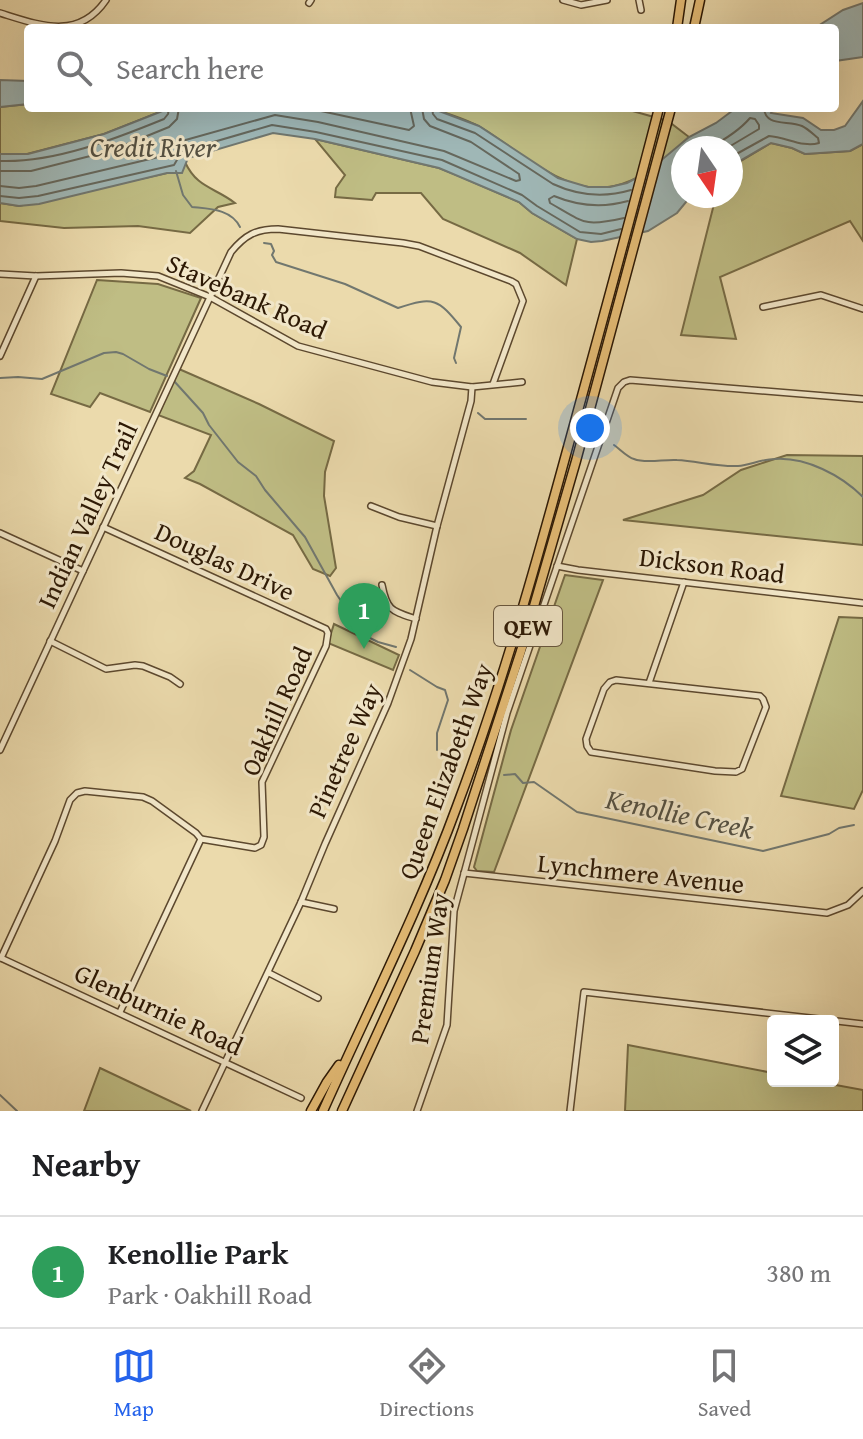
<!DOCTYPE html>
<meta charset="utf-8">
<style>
:root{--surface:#fff;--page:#f2f2f2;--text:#202124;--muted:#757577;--line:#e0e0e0;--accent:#2563eb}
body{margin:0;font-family:"Gentium Book Plus",serif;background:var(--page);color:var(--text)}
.controls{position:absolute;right:24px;bottom:24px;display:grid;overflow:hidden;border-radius:8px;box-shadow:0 8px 32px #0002}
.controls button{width:72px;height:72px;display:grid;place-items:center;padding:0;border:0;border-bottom:2px solid var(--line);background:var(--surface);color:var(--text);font:40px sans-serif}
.compass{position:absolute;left:671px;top:136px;width:72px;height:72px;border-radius:50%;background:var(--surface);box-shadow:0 8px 32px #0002;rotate:167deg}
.you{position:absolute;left:590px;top:428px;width:28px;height:28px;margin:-20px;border:6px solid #fff;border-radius:50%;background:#1a73e8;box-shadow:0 0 0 12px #1a73e833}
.badge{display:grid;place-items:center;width:52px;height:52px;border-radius:50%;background:var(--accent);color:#fff;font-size:26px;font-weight:700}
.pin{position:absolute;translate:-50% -66px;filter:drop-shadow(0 2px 4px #0008)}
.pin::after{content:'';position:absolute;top:42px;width:28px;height:24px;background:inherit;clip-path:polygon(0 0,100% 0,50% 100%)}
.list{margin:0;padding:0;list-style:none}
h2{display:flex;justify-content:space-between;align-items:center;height:104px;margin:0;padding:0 32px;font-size:34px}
h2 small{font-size:26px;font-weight:400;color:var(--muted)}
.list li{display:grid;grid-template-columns:52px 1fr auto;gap:24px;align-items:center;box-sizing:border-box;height:112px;padding:0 32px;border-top:2px solid var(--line)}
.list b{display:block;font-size:30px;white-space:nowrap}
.list p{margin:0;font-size:26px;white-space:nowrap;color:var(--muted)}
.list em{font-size:26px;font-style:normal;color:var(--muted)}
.icon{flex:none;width:44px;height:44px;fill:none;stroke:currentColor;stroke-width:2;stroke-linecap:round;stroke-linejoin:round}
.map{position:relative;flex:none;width:863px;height:1111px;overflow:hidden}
.search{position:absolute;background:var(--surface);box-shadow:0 8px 32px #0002;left:24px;right:24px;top:24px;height:88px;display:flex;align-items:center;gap:20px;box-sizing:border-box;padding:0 28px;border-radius:8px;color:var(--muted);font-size:30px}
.sheet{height:216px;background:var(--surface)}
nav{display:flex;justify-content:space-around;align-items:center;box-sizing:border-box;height:112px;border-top:2px solid var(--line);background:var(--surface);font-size:22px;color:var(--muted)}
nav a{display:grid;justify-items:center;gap:4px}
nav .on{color:var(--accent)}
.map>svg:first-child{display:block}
.green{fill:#bfbd84;stroke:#766a44;stroke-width:2}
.water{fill:#9fb7b6;stroke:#71776f;stroke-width:2}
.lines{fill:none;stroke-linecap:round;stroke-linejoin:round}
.shore{stroke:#66685d;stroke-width:2}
.stream{stroke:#71776f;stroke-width:2}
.street-casing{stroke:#5c482e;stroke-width:8}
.highway-casing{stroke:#2c1804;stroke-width:11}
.street{stroke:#f2e7c9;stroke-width:5}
.highway{stroke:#e6bd76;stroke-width:8}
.labels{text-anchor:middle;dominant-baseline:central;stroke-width:6;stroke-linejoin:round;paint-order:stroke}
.shield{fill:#f2e7c9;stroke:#67563f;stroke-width:2}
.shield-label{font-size:24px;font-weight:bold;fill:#2c1804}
.street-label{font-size:26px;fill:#2c1804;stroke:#f2e7c9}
.water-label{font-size:28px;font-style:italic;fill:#545042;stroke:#f2e7c9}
</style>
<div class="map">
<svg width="863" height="1111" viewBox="0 0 863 1111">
<rect width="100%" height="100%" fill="#ebdaac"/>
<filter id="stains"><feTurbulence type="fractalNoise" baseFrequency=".0025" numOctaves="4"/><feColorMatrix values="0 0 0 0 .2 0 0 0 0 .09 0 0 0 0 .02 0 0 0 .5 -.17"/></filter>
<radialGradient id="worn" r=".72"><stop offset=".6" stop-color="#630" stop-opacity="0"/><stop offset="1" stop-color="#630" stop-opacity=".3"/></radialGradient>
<g class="green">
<path d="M28,104V108H170L104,134L27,154H0V107Z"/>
<path d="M431,108H622L668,121L689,137C653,172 612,205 560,178C532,165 508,144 482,128C467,119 448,114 431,108Z"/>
<path d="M315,139L439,168L459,176L519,202L532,213L577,239L566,285L520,253L443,219L421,193H376L372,200L335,197L336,188L345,175Z"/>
<path d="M771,143L792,148L805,154L850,151L863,144V241L850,221L720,277L736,339L681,335L716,196H731V167Z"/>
<path d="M185,162C197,188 214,187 235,203L218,207L190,233L138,226L64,228L0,221V203L19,206L167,173H181Z"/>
<path d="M97,280L158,284L201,298L150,412L100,393L90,407L51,394Z"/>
<path d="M179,369L259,404L334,441L325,472L324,496L336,568L330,576L313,569L293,535L200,484L185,478L194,471L211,435L158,415Z"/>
<path d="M787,455L863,456V545L623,520L703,495L741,470Z"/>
<path d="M565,575L603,580L494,872L477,871L474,867L511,730Z"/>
<path d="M839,617L863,618V790L854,809L781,796Z"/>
<path d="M334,624L399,655L393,670L328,643Z"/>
<path d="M628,1045L773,1073V1081H814L863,1090V1111H625Z"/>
<path d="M100,1068L191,1111H84Z"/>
</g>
<g class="water">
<path d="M863,3V57L835,61V28H815L843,10Z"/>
<path d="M0,80L28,81V104L0,107Z"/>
<path d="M863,101V144L850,151L805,154L792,148L771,143L731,166V148H683V196H691L677,213L648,231L602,241L591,242L577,239L532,213L519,202L439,168L315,139L273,133L188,158L182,173H167L39,204L19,206L0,203V154H28L104,134L170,108H431L479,126L558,178L588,187H610L627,183L646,173L689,137L716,123L736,108H773L771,113L803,118L821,130H834L845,126Z"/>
</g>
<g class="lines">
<g class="shore">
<path d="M307,108L409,130L414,126L410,108"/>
<path d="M432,108L433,114L437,119L475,133L553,184C579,196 604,198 631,190"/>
<path d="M709,148C724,140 739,131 750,118L755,119L759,125V129L727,148"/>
<path d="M731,157L769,136C786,137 803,148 819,143L818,138C813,134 808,129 802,126C788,120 765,127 764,108"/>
<path d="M0,161C54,163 115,139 164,119L168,114L169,108"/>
<path d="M0,171H31L110,151L169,127L177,119L179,108"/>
<path d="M0,186L19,188L36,186L167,155L175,145L182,141L275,115L318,122L444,151L516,181L520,180L519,174L471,142L430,126L424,119L422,108"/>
<path d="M0,196L19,198L38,196L174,165L181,153L186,150L272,125L316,132L442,160L522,195L537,206L580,232L601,234L621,229"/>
<path d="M624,218C584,227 585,223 550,203L549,199L554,196C578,206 603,208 628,201"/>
</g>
<g class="stream">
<path d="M176,171L183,195L192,207C210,209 231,209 240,227"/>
<path d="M264,243L271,244L274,251L272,255L276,262L345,284L398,308C434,296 438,299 461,327L454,358L456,363"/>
<path d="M0,378L18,377L42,379L104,353L116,352L123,354L149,369L167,376"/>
<path d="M174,381L203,413L209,425L238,462L256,476L265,490L305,537L337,595L353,618L360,633L378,642L396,647"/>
<path d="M478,413L485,419H526"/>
<path d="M614,445C620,449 627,457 634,459C646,464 664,459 677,460C697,461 717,467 738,466C750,465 762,459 775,459C806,457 841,475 863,497"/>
<path d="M410,670L437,687L445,690L448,700L437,733V750"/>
<path d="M504,775L515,774L523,783L534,782L577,812L763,851L829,834L839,828L854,825"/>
<path d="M0,1095L17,1111"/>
</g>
<g class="street-casing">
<g id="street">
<path d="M563,0L581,5L607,0"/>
<path d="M639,0L641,10"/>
<path d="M309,3L311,0"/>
<path d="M0,13C39,25 78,41 106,0"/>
<path d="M0,274L36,276L121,273L158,276L210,297L298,346L432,382L472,387L522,382"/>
<path d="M763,307L821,295L863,309"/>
<path d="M0,356L36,276"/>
<path d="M371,506L399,517L437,526"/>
<path d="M103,527L326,629L328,633L326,646L262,782L264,837L261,845L255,848L201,839"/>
<path d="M0,533L83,571"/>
<path d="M557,566L578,570L863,603"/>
<path d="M382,585C387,611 392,611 416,619"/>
<path d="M50,641L106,669L135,665L143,666L170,677L180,684"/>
<path d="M616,680L760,696L763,699L766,707L742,769L736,772L715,771L591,752L587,746L586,739L604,689L610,682Z"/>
<path d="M649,683L684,582"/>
<path d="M0,750L231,252C245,235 256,229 278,229L403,243L419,246L511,281L516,284L523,301L493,384"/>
<path d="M464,873L827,913L848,905L863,891"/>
<path d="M301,902L334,909"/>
<path d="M1,958L55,841L70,800L77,793L85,791L143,797L152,801L196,833L201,839L120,1012"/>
<path d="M1,958L301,1098"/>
<path d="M269,973L318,998"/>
<path d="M202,1111L301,902L325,844L388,703L411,639L437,526L471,401L472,387"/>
<path d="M417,1111L447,1025L454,911L507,713L618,388L624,382L630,380L863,399"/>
<path d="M570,1111L584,992L863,1024"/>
</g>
</g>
<g class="highway-casing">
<g id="highway">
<path d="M677,28L681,0"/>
<path d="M694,28L700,0"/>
<path d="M311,1111L327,1082L339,1065"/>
<path d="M323,1111C368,1010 419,910 457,806C501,689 535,568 568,447C599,334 630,221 659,108"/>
<path d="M342,1111L415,951L445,880L463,829L521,651L576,461L671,108"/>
</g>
</g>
<use href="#street" class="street"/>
<use href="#highway" class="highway"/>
</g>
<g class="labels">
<rect class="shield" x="494" y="606" width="68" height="40" rx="6"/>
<g class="shield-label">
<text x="528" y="626">QEW</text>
</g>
<g class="street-label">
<text transform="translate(247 296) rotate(24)">Stavebank Road</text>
<text transform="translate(87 515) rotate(-65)">Indian Valley Trail</text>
<text transform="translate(225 561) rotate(25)">Douglas Drive</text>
<text transform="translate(712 565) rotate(7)">Dickson Road</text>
<text transform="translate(276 711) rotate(-66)">Oakhill Road</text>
<text transform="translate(344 750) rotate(-66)">Pinetree Way</text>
<text transform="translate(445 771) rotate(-70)">Queen Elizabeth Way</text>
<text transform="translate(641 873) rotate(6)">Lynchmere Avenue</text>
<text transform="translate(429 968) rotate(-82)">Premium Way</text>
<text transform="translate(159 1009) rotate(25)">Glenburnie Road</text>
</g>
<g class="water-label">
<text x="153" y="146">Credit River</text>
<text transform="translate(680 813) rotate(12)">Kenollie Creek</text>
</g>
</g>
<rect width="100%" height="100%" filter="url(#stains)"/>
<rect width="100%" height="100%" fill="url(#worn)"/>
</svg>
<div class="controls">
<button><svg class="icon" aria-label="layers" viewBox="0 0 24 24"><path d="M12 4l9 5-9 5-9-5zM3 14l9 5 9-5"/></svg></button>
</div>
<svg class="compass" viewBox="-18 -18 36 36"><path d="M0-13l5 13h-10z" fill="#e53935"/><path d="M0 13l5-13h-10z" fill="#757577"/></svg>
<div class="you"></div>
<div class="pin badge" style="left:364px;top:649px;background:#2e9e5b">1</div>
<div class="search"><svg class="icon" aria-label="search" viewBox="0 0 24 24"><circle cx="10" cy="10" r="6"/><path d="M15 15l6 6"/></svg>Search here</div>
</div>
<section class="sheet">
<h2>Nearby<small></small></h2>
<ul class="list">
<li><span class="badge" style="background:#2e9e5b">1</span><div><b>Kenollie Park</b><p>Park · Oakhill Road</p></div><em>380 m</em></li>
</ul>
</section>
<nav>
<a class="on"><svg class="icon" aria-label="map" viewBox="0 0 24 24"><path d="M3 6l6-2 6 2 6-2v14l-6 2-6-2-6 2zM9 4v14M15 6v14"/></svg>Map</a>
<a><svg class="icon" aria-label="directions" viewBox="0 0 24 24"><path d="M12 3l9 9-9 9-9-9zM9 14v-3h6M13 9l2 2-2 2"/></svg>Directions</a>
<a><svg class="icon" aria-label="saved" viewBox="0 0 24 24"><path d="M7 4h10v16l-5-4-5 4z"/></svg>Saved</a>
</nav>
